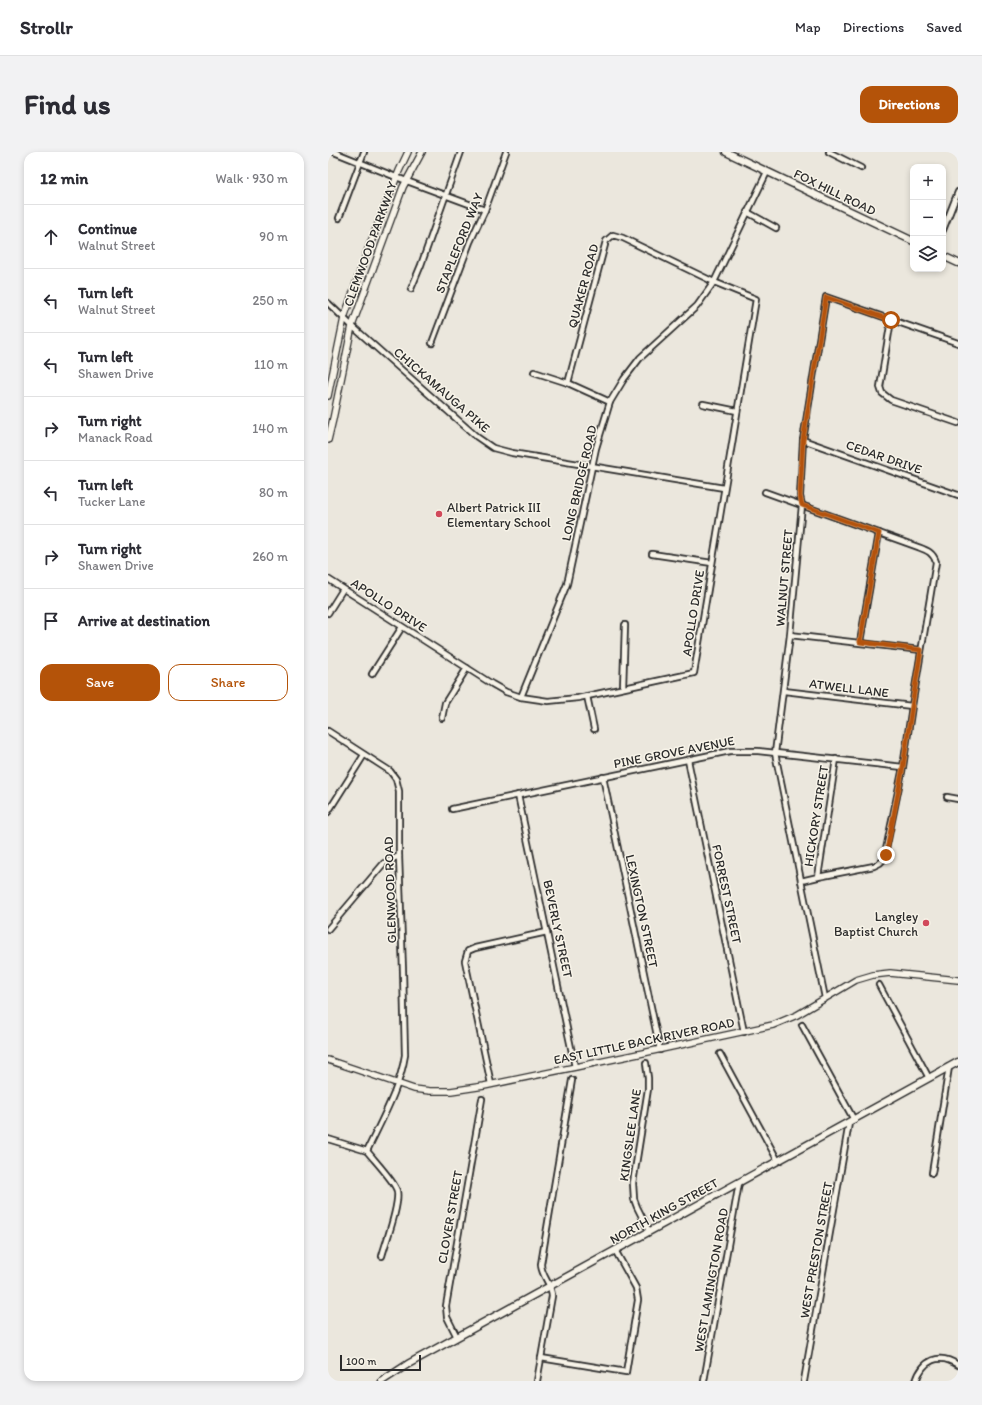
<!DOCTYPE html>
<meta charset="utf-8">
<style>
:root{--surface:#fff;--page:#f2f2f3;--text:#2b2b33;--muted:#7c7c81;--line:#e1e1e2;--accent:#b45309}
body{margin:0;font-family:Itim,sans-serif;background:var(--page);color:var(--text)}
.controls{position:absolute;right:12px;top:12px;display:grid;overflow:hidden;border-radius:8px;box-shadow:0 2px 6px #0003}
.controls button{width:36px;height:36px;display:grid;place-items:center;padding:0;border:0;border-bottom:1px solid var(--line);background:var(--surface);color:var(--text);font:20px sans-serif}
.scale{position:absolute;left:12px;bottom:10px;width:81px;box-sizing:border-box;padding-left:4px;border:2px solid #2b2b2b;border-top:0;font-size:11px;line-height:14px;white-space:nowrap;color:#2b2b2b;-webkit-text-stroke:3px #f7f3e8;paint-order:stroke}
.stop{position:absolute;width:12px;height:12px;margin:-9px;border:3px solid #b45309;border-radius:50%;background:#fff}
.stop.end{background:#b45309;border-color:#fff;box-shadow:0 1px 4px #0008}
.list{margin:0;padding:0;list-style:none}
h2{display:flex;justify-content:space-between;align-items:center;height:52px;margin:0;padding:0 16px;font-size:17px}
h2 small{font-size:13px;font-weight:400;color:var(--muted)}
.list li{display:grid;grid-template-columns:26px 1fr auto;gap:12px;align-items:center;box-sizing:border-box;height:64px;padding:0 16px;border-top:1px solid var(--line)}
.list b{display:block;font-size:15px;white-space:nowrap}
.list p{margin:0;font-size:13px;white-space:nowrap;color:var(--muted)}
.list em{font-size:13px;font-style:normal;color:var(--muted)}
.actions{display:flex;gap:8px;padding:12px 16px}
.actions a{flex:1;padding:9px 0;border:1px solid var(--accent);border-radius:12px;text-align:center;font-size:14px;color:var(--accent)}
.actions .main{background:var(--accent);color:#fff}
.icon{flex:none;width:22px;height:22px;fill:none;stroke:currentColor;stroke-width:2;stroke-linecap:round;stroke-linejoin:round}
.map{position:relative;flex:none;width:630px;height:1229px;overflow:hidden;border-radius:12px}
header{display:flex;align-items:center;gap:24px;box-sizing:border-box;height:56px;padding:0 20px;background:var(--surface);border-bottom:1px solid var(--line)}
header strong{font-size:19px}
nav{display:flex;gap:22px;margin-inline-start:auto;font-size:14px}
.intro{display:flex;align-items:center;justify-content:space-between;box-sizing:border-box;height:96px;padding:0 24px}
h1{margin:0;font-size:28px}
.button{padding:10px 18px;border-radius:12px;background:var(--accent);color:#fff;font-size:14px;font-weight:700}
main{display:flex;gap:24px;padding:0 24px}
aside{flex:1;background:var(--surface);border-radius:12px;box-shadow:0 2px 6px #0003}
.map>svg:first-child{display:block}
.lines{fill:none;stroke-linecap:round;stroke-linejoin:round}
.minor-casing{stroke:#2b2b2b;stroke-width:8}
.tertiary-casing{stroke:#2b2b2b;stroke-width:8}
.secondary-casing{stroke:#2b2b2b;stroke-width:9}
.minor{stroke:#f7f3e8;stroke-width:4.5}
.tertiary{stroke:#f7f3e8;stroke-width:5.5}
.secondary{stroke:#f7f3e8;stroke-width:6}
.route{stroke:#b45309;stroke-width:5}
.poi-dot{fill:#d1495b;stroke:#f7f3e8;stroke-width:1.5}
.labels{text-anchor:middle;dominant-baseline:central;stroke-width:3;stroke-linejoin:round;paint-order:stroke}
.street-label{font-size:13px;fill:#2b2b2b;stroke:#f7f3e8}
.poi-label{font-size:13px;fill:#2b2b2b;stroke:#f7f3e8;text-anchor:start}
</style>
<header>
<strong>Strollr</strong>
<nav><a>Map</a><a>Directions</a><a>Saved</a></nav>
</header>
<div class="intro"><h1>Find us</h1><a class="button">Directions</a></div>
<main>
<aside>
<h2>12 min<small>Walk · 930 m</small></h2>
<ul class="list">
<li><svg class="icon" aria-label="ahead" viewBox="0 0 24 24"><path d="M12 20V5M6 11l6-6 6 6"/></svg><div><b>Continue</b><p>Walnut Street</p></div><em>90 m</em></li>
<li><svg class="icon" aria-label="left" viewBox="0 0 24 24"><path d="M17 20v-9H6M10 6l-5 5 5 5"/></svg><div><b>Turn left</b><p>Walnut Street</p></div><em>250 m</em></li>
<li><svg class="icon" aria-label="left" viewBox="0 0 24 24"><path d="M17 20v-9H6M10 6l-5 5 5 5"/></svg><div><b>Turn left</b><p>Shawen Drive</p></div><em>110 m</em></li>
<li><svg class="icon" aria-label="right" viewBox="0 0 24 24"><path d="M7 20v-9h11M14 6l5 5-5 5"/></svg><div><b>Turn right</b><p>Manack Road</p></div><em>140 m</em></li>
<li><svg class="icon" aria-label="left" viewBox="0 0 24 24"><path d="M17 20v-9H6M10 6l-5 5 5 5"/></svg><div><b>Turn left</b><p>Tucker Lane</p></div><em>80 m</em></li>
<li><svg class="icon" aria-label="right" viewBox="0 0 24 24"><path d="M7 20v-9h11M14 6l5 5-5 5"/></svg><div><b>Turn right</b><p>Shawen Drive</p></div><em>260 m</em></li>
<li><svg class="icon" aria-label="arrive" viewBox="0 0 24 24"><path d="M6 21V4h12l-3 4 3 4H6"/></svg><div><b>Arrive at destination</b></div></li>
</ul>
<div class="actions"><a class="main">Save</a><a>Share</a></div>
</aside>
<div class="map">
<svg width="630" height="1229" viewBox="0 0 630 1229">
<rect width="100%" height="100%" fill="#ebe7dd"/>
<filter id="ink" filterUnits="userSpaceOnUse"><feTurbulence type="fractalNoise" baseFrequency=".025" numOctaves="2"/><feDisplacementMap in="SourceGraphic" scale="8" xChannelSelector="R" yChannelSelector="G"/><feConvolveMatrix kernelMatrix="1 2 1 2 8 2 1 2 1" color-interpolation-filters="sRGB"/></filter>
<g filter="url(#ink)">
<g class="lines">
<g class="minor-casing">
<g id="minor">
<path d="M6,0L68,25L157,58"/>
<path d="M501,0L533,16"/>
<path d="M419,60L448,76"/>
<path d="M11,66L36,0"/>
<path d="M615,78L630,40"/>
<path d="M83,137L93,113L133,0"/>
<path d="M0,151L24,174L149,285L165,296L184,301L396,336"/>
<path d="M563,168L552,235L554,241L563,248L630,271"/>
<path d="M104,191L142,90L157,58L178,0"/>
<path d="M206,220L240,231L282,250"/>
<path d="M375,252L409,259"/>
<path d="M475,288L630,343"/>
<path d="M437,340L590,395C598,398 605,400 608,410L584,554L575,615L556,707L552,711L546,714L490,725L473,729"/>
<path d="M324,402L384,411"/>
<path d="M0,427L164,532L178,540L193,545L220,549L250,546L366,521L428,147L386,130L295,86L285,83L278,89L240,231"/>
<path d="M0,461L15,437"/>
<path d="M462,483L593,498"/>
<path d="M532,490L551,381"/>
<path d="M44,522L74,475"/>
<path d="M295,536L297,473"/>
<path d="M456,539L584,554"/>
<path d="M259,544L266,577"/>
<path d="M193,545L239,432L268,296L282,250L296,227L312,206L369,154L386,130L439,20"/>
<path d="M114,566L117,551L139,516"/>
<path d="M0,579L62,619L68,627L71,639V704L75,819L77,903C72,936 53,969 39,999C46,1008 67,1030 69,1039C72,1053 58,1089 54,1104"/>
<path d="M360,608L416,880"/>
<path d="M275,625L332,898"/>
<path d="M190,643L247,915"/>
<path d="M619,645L630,647"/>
<path d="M124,657L402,599H430L575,615"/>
<path d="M0,660L36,603"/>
<path d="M490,725L508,607"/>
<path d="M0,777L56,711L71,704"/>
<path d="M551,833L601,926"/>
<path d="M497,846L447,601L462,483L474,353L472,344L475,288L498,145L630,191"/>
<path d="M474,873L526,968"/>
<path d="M392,902L450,1009"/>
<path d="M318,911L320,926V937L305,1031L306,1047L309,1055L321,1079"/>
<path d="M163,932L137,809L140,799L147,796L219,780"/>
<path d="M0,987L39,999"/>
<path d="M604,1021L621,915"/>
<path d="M129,1185L119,1165L118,1154L154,947"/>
<path d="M213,1206L298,1220L310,1148L308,1136L287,1098"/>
<path d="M209,1229L224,1144C224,1132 213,1124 213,1112L244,928"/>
<path d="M376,1229L411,1031"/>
<path d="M476,1229L521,971"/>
<path d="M588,1229C595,1208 611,1200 630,1213"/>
</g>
</g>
<g class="tertiary-casing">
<g id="tertiary">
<path d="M0,244L16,166L39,100L71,19L80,0"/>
<path d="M0,288L5,267L24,174L75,35L94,0"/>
<path d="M0,908L86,937L102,939H123L156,934L315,901L445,873L469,863L528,828L545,823L562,821L630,828"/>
</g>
</g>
<g class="secondary-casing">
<g id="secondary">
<path d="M398,0L585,89"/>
<path d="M615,104L630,111"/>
<path d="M54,1229L80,1212L630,910"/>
</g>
</g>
<use href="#minor" class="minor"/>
<use href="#tertiary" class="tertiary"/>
<use href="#secondary" class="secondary"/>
</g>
</g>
<g class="lines" filter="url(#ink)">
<path class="route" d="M558,703L575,615L584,554L593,498L532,490L551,381L474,353L472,344L475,288L498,145L563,168"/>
</g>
<g class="poi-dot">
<circle cx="111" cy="362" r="4"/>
<circle cx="598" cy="771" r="4"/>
</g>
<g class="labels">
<g class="street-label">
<text transform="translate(507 40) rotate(26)">FOX HILL ROAD</text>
<text transform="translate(131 91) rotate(-68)">STAPLEFORD WAY</text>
<text transform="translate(42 92) rotate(-70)">CLEMWOOD PARKWAY</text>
<text transform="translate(255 134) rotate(-75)">QUAKER ROAD</text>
<text transform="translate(114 238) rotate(41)">CHICKAMAUGA PIKE</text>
<text transform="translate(556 305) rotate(19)">CEDAR DRIVE</text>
<text transform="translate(251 331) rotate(-77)">LONG BRIDGE ROAD</text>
<text transform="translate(456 426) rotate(-85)">WALNUT STREET</text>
<text transform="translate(61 453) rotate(33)">APOLLO DRIVE</text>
<text transform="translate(365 461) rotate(-81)">APOLLO DRIVE</text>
<text transform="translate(521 536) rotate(7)">ATWELL LANE</text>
<text transform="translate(346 600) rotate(-11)">PINE GROVE AVENUE</text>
<text transform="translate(488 664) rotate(-81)">HICKORY STREET</text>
<text transform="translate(62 738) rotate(-92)">GLENWOOD ROAD</text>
<text transform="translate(399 742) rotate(78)">FORREST STREET</text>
<text transform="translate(314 759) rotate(78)">LEXINGTON STREET</text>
<text transform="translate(230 777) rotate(78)">BEVERLY STREET</text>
<text transform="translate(316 889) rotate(-12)">EAST LITTLE BACK RIVER ROAD</text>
<text transform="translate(302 983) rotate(-82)">KINGSLEE LANE</text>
<text transform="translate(336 1059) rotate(-29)">NORTH KING STREET</text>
<text transform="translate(122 1065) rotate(-80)">CLOVER STREET</text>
<text transform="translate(488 1098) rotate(-80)">WEST PRESTON STREET</text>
<text transform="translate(383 1128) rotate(-80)">WEST LAMINGTON ROAD</text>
</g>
<g class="poi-label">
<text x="119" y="355">Albert Patrick III<tspan x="119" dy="15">Elementary School</tspan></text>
<text x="590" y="764" text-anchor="end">Langley<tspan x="590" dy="15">Baptist Church</tspan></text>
</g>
</g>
</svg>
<div class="controls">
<button>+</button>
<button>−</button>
<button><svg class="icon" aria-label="layers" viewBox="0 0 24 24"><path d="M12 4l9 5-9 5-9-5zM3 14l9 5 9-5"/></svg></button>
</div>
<div class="scale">100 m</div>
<div class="stop" style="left:563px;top:168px"></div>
<div class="stop end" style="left:558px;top:703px"></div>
</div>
</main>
